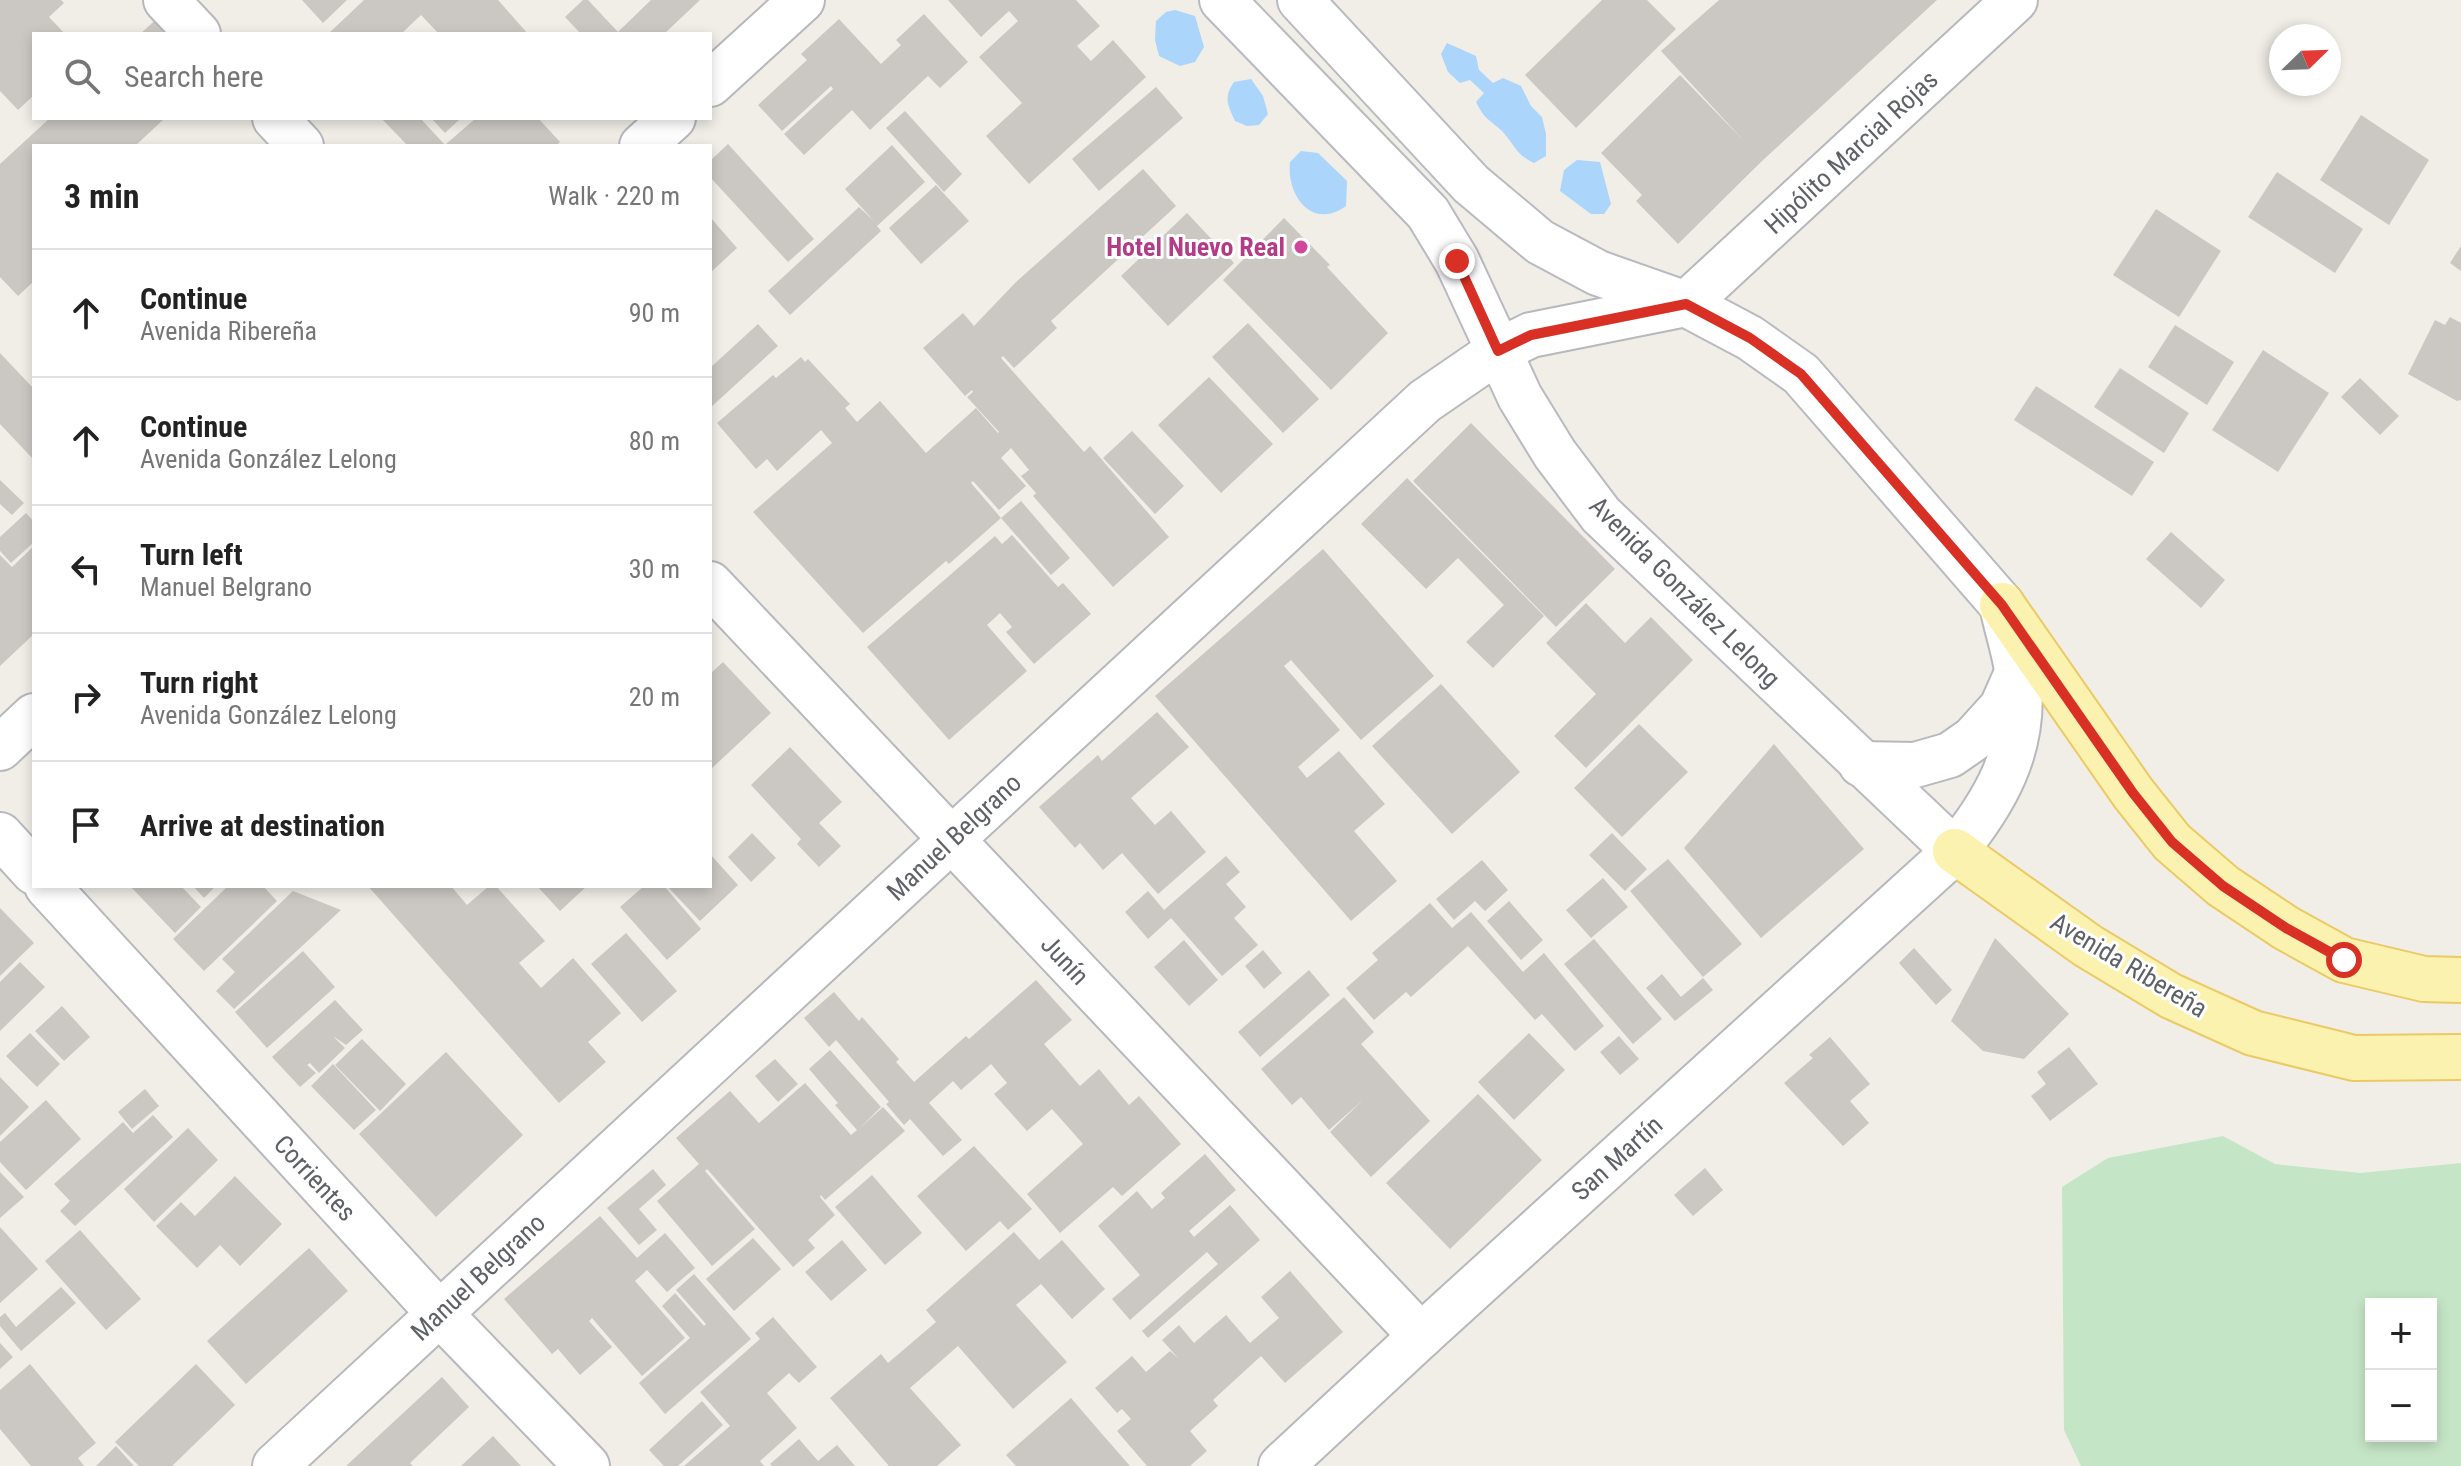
<!DOCTYPE html>
<meta charset="utf-8">
<style>
:root{--surface:#fff;--page:#f6f6f6;--text:#222;--muted:#767676;--line:#e0e0e0}
body{margin:0;font-family:"Roboto Condensed",sans-serif;background:var(--page);color:var(--text)}
.controls{position:absolute;right:24px;bottom:24px;display:grid;overflow:hidden;border-radius:0px;box-shadow:0 4px 12px #0003}
.controls button{width:72px;height:72px;display:grid;place-items:center;padding:0;border:0;border-bottom:2px solid var(--line);background:var(--surface);color:var(--text);font:40px sans-serif}
.compass{position:absolute;left:2269px;top:24px;width:72px;height:72px;border-radius:50%;background:var(--surface);box-shadow:0 4px 12px #0003;rotate:67deg}
.stop{position:absolute;width:24px;height:24px;margin:-18px;border:6px solid #d93025;border-radius:50%;background:#fff}
.stop.end{background:#d93025;border-color:#fff;box-shadow:0 2px 8px #0008}
.list{margin:0;padding:0;list-style:none}
h2{display:flex;justify-content:space-between;align-items:center;height:104px;margin:0;padding:0 32px;font-size:34px}
h2 small{font-size:26px;font-weight:400;color:var(--muted)}
.list li{display:grid;grid-template-columns:52px 1fr auto;gap:24px;align-items:center;box-sizing:border-box;height:128px;padding:0 32px;border-top:2px solid var(--line)}
.list b{display:block;font-size:30px;white-space:nowrap}
.list p{margin:0;font-size:26px;white-space:nowrap;color:var(--muted)}
.list em{font-size:26px;font-style:normal;color:var(--muted)}
.icon{flex:none;width:44px;height:44px;fill:none;stroke:currentColor;stroke-width:2;stroke-linecap:round;stroke-linejoin:round}
.map{position:relative;flex:none;width:2461px;height:1466px;overflow:hidden}
.search{position:absolute;background:var(--surface);box-shadow:0 4px 12px #0003;left:32px;top:32px;width:680px;height:88px;display:flex;align-items:center;gap:20px;box-sizing:border-box;padding:0 28px;border-radius:0px;color:var(--muted);font-size:30px}
.panel{position:absolute;background:var(--surface);box-shadow:0 4px 12px #0003;left:32px;top:144px;width:680px;height:744px;border-radius:0px}
.map>svg:first-child{display:block}
.green{fill:#c5e6c6;fill-rule:evenodd}
.water{fill:#abd5fb}
.building{fill:#cbc8c4}
.lines{fill:none;stroke-linecap:round;stroke-linejoin:round}
.minor-casing{stroke:#b7b8bc;stroke-width:48}
.secondary-casing{stroke:#b8babf;stroke-width:48}
.primary-casing{stroke:#ebca64;stroke-width:48}
.minor{stroke:#fff;stroke-width:44}
.secondary{stroke:#fff;stroke-width:44}
.primary{stroke:#fbf2b0;stroke-width:44}
.route{stroke:#d93025;stroke-width:10}
.hotel-dot{fill:#d1479c;stroke:#fff;stroke-width:3}
.labels{text-anchor:middle;dominant-baseline:central;stroke-width:6;stroke-linejoin:round;paint-order:stroke}
.street-label{font-size:26px;fill:#5e6166;stroke:#fff}
.hotel-label{font-size:26px;font-weight:bold;fill:#b23c85;stroke:#fff;text-anchor:end}
</style>
<div class="map">
<svg width="2461" height="1466" viewBox="0 0 2461 1466">
<rect width="100%" height="100%" fill="#f0eee7"/>
<path class="green" d="M2223,1136L2275,1164L2360,1173L2461,1163V1466H2081L2064,1430L2062,1187L2108,1158ZM2371,1304H2431V1436H2371Z"/>
<g class="water">
<path d="M1175,10L1195,16L1204,47L1195,62L1180,66L1159,56L1155,40L1156,21L1166,12Z"/>
<path d="M1447,43L1476,56L1479,70L1493,83L1503,78L1521,86L1531,106L1542,117L1546,134V156L1534,163C1515,154 1515,145 1502,131C1489,119 1485,120 1476,102L1484,93L1470,80L1460,83L1448,72L1441,54Z"/>
<path d="M1251,79L1263,96L1268,114L1259,125L1247,126L1235,121C1228,105 1223,98 1234,82Z"/>
<path d="M1301,151L1318,153L1347,181L1346,206C1312,231 1286,195 1290,162Z"/>
<path d="M1577,160L1600,162L1611,204L1604,214H1591L1560,191L1564,170Z"/>
</g>
<g class="building">
<path d="M0,0H61L64,3L49,17L65,34H34V95L18,110L0,91Z"/>
<path d="M302,0H347L323,23Z"/>
<path d="M364,0H498L528,34H439L421,15L401,34H328Z"/>
<path d="M583,0H588L618,32L651,0H700L664,34H581L565,17Z"/>
<path d="M948,0H1076L1100,26L1077,46L1091,61L1113,40L1146,77L1029,184L986,136L1022,103L979,57L1018,21L1009,11L981,37Z"/>
<path d="M1602,0H1647L1676,29L1576,128L1525,75Z"/>
<path d="M1719,0H1937L1762,161L1678,244L1636,201L1642,195L1601,153L1680,75L1744,141L1661,51Z"/>
<path d="M162,14L181,34H140Z"/>
<path d="M924,14L968,62L940,88L928,76L870,130L852,110L804,155L784,134L833,89L831,86L782,131L758,105L807,60L801,54L839,19L881,64L901,45L896,40Z"/>
<path d="M1156,87L1183,118L1099,191L1072,159Z"/>
<path d="M905,111L962,174L944,192L886,128Z"/>
<path d="M2361,115L2429,160L2389,225L2320,180Z"/>
<path d="M50,118H165L135,146H34V281L18,296L0,277V164Z"/>
<path d="M381,118H420L445,145L476,118H538L560,142L556,146H408Z"/>
<path d="M431,118H461L445,133Z"/>
<path d="M728,144L814,239L788,262L710,177V161Z"/>
<path d="M892,145L925,182L877,226L881,231L790,315L768,291L859,207L873,220L845,189Z"/>
<path d="M1143,169L1176,206L1051,321L1057,328L1014,368L1003,356L1001,358L1084,452L1090,446L1169,537L1113,587L1033,496L1036,493L1021,476L1029,470L1011,448L1001,458L1026,486L999,510L973,481L971,483L1001,518L949,564L946,561L863,633L753,512L832,443L821,430L777,471L767,459L756,469L717,423L773,375L776,378L801,357L805,362L808,359L850,404L845,408L857,422L880,401L926,453L976,408L998,433L999,432L967,397L973,392L972,390L965,396L923,348L963,313L974,326L1016,282Z"/>
<path d="M2277,172L2363,229L2335,273L2248,217Z"/>
<path d="M936,185L969,221L921,264L889,228Z"/>
<path d="M2156,209L2221,251L2179,317L2113,275Z"/>
<path d="M1187,213L1234,263L1168,326L1121,276Z"/>
<path d="M710,217L737,248L710,273Z"/>
<path d="M1284,218L1330,265L1327,267L1388,333L1331,390L1223,280Z"/>
<path d="M2461,246V271L2450,263Z"/>
<path d="M2450,317L2461,323V400L2457,401L2408,374L2435,320L2445,325Z"/>
<path d="M1248,323L1319,399L1283,433L1212,357Z"/>
<path d="M758,324L778,346L710,408V368Z"/>
<path d="M2175,325L2234,362L2207,405L2148,367Z"/>
<path d="M2263,350L2329,393L2278,472L2212,430Z"/>
<path d="M0,353L34,389V460L0,424Z"/>
<path d="M2120,368L2189,413L2164,453L2094,407Z"/>
<path d="M1209,377L1273,444L1221,493L1158,425Z"/>
<path d="M2360,378L2399,416L2380,435L2341,397Z"/>
<path d="M2036,386L2154,462L2132,496L2014,420Z"/>
<path d="M1471,423L1615,569L1556,627L1413,481Z"/>
<path d="M1132,431L1184,486L1155,514L1103,458Z"/>
<path d="M1407,478L1544,616L1493,668L1466,642L1504,605L1458,558L1426,589L1361,524Z"/>
<path d="M0,480L24,503L12,515L0,504Z"/>
<path d="M1021,501L1070,558L1051,575L1001,518Z"/>
<path d="M26,513L34,522V542L11,563L0,551V537Z"/>
<path d="M2171,532L2225,580L2201,608L2146,559Z"/>
<path d="M1012,535L1058,587L1063,583L1091,614L1034,664L1006,632L1012,627L1000,613L987,625L1027,671L949,740L867,647L995,536L1002,544Z"/>
<path d="M34,546V634L0,666V555L12,567Z"/>
<path d="M1323,549L1434,676L1361,740L1291,660L1284,666L1340,730L1298,767L1307,778L1339,751L1385,804L1354,831L1397,881L1351,921L1155,696Z"/>
<path d="M1586,603L1625,643L1651,617L1693,660L1586,768L1554,736L1596,694L1546,643Z"/>
<path d="M723,662L771,713L710,770V674Z"/>
<path d="M1441,684L1520,772L1452,834L1372,746Z"/>
<path d="M1157,712L1189,747L1131,798L1155,825L1171,811L1206,852L1158,894L1122,853L1103,870L1080,843L1075,848L1039,807L1098,755L1102,761Z"/>
<path d="M1639,724L1688,772L1622,837L1574,788Z"/>
<path d="M1774,744L1864,849L1761,938L1684,848Z"/>
<path d="M790,747L842,802L819,823L841,846L819,867L797,844L801,839L751,785Z"/>
<path d="M752,833L776,858L751,882L728,857Z"/>
<path d="M1612,833L1647,869L1625,891L1589,855Z"/>
<path d="M710,854L738,885L700,921L667,886H710Z"/>
<path d="M1226,856L1240,872L1226,884L1246,907L1234,918L1258,945L1222,976L1171,918L1148,939L1125,912L1148,891L1164,910Z"/>
<path d="M1668,859L1742,944L1703,977L1630,891Z"/>
<path d="M1482,860L1508,890L1485,911L1475,901L1454,920L1436,899Z"/>
<path d="M1603,878L1628,907L1591,938L1566,910Z"/>
<path d="M130,886H181L201,907L175,933Z"/>
<path d="M193,886H216L204,898Z"/>
<path d="M228,886H263L277,901L204,971L173,939Z"/>
<path d="M368,886H451L467,905L489,886H496L545,941L519,963L541,988L573,958L621,1013L588,1042L606,1062L559,1103Z"/>
<path d="M537,886H587L560,911Z"/>
<path d="M644,886H664L701,929L667,960L620,907Z"/>
<path d="M293,891L341,910L234,1009L216,991L235,972L222,959Z"/>
<path d="M1509,901L1543,940L1521,960L1487,921Z"/>
<path d="M1430,903L1452,928L1471,912L1523,972L1544,953L1604,1026L1575,1051L1542,1014L1535,1020L1468,946L1411,997L1406,992L1374,1020L1346,988L1378,960L1372,953Z"/>
<path d="M0,908L34,943L0,976Z"/>
<path d="M626,933L677,991L642,1022L591,964Z"/>
<path d="M1995,938L2069,1014L2024,1059L1983,1051L1951,1021Z"/>
<path d="M1594,939L1662,1019L1633,1044L1564,964Z"/>
<path d="M1184,940L1218,980L1189,1006L1154,967Z"/>
<path d="M1914,948L1952,990L1936,1005L1899,963Z"/>
<path d="M1263,950L1282,973L1264,989L1245,966Z"/>
<path d="M303,951L335,987L267,1048L235,1012Z"/>
<path d="M20,962L45,987L0,1031V982Z"/>
<path d="M1309,970L1330,995L1260,1057L1238,1032Z"/>
<path d="M1662,974L1681,997L1703,978L1713,990L1675,1021L1646,988Z"/>
<path d="M1036,980L1072,1020L1044,1044L1080,1086L1099,1069L1129,1105L1139,1096L1181,1144L1122,1196L1113,1187L1060,1233L1027,1194L1083,1144L1052,1109L1027,1131L994,1094L1007,1083L991,1064L961,1090L953,1081L929,1103L962,1140L943,1156L910,1119L904,1125L886,1104L889,1102L836,1040L829,1047L804,1018L834,992L859,1021L862,1017L899,1059L896,1062L914,1082L966,1036L969,1039Z"/>
<path d="M1344,997L1374,1032L1361,1044L1430,1121L1371,1177L1330,1132L1363,1100L1329,1130L1301,1097L1292,1105L1261,1069Z"/>
<path d="M335,1000L363,1030L346,1045L333,1036L345,1048L319,1073L310,1063L307,1065L316,1073L300,1087L272,1057Z"/>
<path d="M62,1006L90,1037L64,1061L35,1031Z"/>
<path d="M30,1033L60,1064L37,1087L6,1056Z"/>
<path d="M1529,1033L1565,1070L1514,1120L1478,1082Z"/>
<path d="M1619,1036L1639,1059L1620,1075L1600,1052Z"/>
<path d="M1830,1037L1870,1084L1850,1101L1869,1123L1843,1146L1784,1083L1813,1058L1809,1055Z"/>
<path d="M362,1039L406,1084L380,1111L335,1065Z"/>
<path d="M2069,1047L2098,1084L2050,1121L2031,1096L2046,1084L2037,1072Z"/>
<path d="M830,1050L881,1107L860,1128L883,1107L905,1131L825,1200L821,1195L820,1197L835,1215L808,1240L815,1248L793,1267L707,1169L705,1171L755,1229L712,1266L657,1201L699,1164L676,1138L730,1091L759,1123L805,1083L851,1135L857,1130L835,1105L838,1103L809,1069Z"/>
<path d="M446,1052L523,1135L436,1217L359,1134Z"/>
<path d="M775,1059L798,1084L778,1102L755,1076Z"/>
<path d="M333,1064L376,1110L354,1130L311,1086Z"/>
<path d="M0,1077L29,1107L0,1136Z"/>
<path d="M145,1089L159,1106L132,1129L118,1112Z"/>
<path d="M1478,1094L1542,1160L1450,1249L1386,1183Z"/>
<path d="M46,1100L81,1139L26,1190L0,1162V1142Z"/>
<path d="M153,1115L173,1137L75,1226L60,1211L70,1201L54,1184L123,1122L133,1133Z"/>
<path d="M188,1128L218,1160L154,1222L124,1189Z"/>
<path d="M974,1146L1032,1209L1008,1230L1000,1221L966,1251L917,1196Z"/>
<path d="M1205,1154L1236,1190L1189,1231L1194,1237L1230,1205L1260,1240L1148,1338L1142,1331L1218,1264L1207,1252L1130,1320L1112,1299L1140,1275L1098,1226L1137,1191L1152,1209L1165,1198L1161,1193Z"/>
<path d="M1705,1168L1723,1190L1693,1216L1674,1195Z"/>
<path d="M653,1169L666,1185L639,1209L657,1230L639,1245L607,1208Z"/>
<path d="M0,1172L24,1197L0,1218Z"/>
<path d="M872,1175L922,1233L885,1265L835,1207Z"/>
<path d="M235,1176L282,1224L240,1266L220,1245L197,1268L156,1226L181,1202L195,1216Z"/>
<path d="M600,1216L637,1258L665,1233L695,1268L667,1292L647,1270L635,1281L685,1338L642,1376L592,1318L589,1321L612,1347L580,1375L558,1349L552,1354L504,1299Z"/>
<path d="M0,1227L38,1269L0,1303Z"/>
<path d="M80,1230L141,1299L106,1330L45,1261Z"/>
<path d="M1014,1232L1039,1260L1062,1240L1105,1289L1072,1319L1041,1284L1016,1305L1067,1362L1013,1409L958,1346L910,1388L961,1445L937,1466H889L830,1398L881,1354L888,1363L936,1322L926,1310Z"/>
<path d="M753,1238L781,1269L734,1311L706,1279Z"/>
<path d="M842,1240L867,1270L831,1301L805,1272Z"/>
<path d="M309,1248L348,1291L246,1384L207,1341Z"/>
<path d="M1290,1271L1343,1332L1285,1383L1261,1356L1213,1400L1218,1406L1190,1431L1207,1451L1190,1466H1147L1117,1431L1131,1419L1122,1409L1117,1413L1095,1388L1132,1356L1146,1372L1170,1351L1178,1358L1162,1340L1179,1325L1194,1343L1226,1315L1250,1343L1279,1318L1261,1297Z"/>
<path d="M694,1274L751,1339L665,1414L639,1383L690,1338L662,1306L675,1293L704,1326L706,1324L676,1290Z"/>
<path d="M61,1287L76,1303L21,1351L0,1326V1317L5,1313L16,1327Z"/>
<path d="M773,1317L817,1367L799,1383L789,1373L767,1393L797,1428L760,1461L764,1466H684L730,1426L700,1392L760,1339L755,1333Z"/>
<path d="M0,1343L13,1357L0,1369Z"/>
<path d="M30,1364L96,1443L78,1458L84,1466H31L0,1429V1390Z"/>
<path d="M196,1364L235,1405L172,1466H139L115,1442Z"/>
<path d="M442,1377L469,1407L410,1463L413,1466H346Z"/>
<path d="M1071,1398L1102,1434L1130,1466H1016L1006,1455Z"/>
<path d="M702,1401L723,1425L678,1466H664L649,1450Z"/>
<path d="M493,1436L521,1466H461Z"/>
<path d="M799,1439L818,1461L837,1445L855,1466H772L770,1464Z"/>
<path d="M116,1446L134,1466H96Z"/>
</g>
<g class="lines">
<g class="minor-casing">
<g id="minor">
<path d="M166,0L198,34"/>
<path d="M710,84L802,0"/>
<path d="M275,118L301,146"/>
<path d="M642,146L673,118"/>
<path d="M710,584L1421,1336"/>
<path d="M0,748L34,716"/>
<path d="M1861,764L1915,765L1950,755L1973,739L2002,707L2017,673"/>
<path d="M0,835L34,872"/>
<path d="M47,886L439,1313L587,1466"/>
<path d="M275,1466L1425,401L1498,351L1531,335L1686,304L2015,0"/>
<path d="M1281,1466L1421,1336L1955,851C1995,802 2025,750 2019,684C2017,658 2007,631 2002,605"/>
</g>
</g>
<g class="secondary-casing">
<g id="secondary">
<path d="M1222,0L1428,213L1457,261L1520,397L1555,454L1601,515L1955,851"/>
<path d="M1300,0L1471,184L1540,242L1598,273L1686,304L1750,338L1801,374L2002,605"/>
</g>
</g>
<g class="primary-casing">
<g id="primary">
<path d="M2002,605L2133,793L2172,842L2223,886L2286,928L2344,960L2424,979L2461,980"/>
<path d="M1955,851L2088,946L2171,996L2253,1033L2354,1058L2461,1057"/>
</g>
</g>
<use href="#minor" class="minor"/>
<use href="#secondary" class="secondary"/>
<use href="#primary" class="primary"/>
</g>
<g class="lines">
<path class="route" d="M1457,261L1498,351L1531,335L1686,304L1750,338L1801,374L2002,605L2133,793L2172,842L2223,886L2286,928L2344,960"/>
</g>
<circle class="hotel-dot" cx="1301" cy="247" r="8"/>
<g class="labels">
<g class="street-label">
<text transform="translate(1851 152) rotate(-43)">Hipólito Marcial Rojas</text>
<text transform="translate(1685 592) rotate(45)">Avenida González Lelong</text>
<text transform="translate(954 837) rotate(-43)">Manuel Belgrano</text>
<text transform="translate(1065 960) rotate(47)">Junín</text>
<text transform="translate(2129 965) rotate(31)">Avenida Ribereña</text>
<text transform="translate(1617 1158) rotate(-42)">San Martín</text>
<text transform="translate(315 1178) rotate(47)">Corrientes</text>
<text transform="translate(478 1277) rotate(-43)">Manuel Belgrano</text>
</g>
<g class="hotel-label">
<text x="1285" y="247">Hotel Nuevo Real</text>
</g>
</g>
</svg>
<div class="controls">
<button>+</button>
<button>−</button>
</div>
<svg class="compass" viewBox="-18 -18 36 36"><path d="M0-13l5 13h-10z" fill="#e53935"/><path d="M0 13l5-13h-10z" fill="#767676"/></svg>
<div class="stop" style="left:2344px;top:960px"></div>
<div class="stop end" style="left:1457px;top:261px"></div>
<div class="search"><svg class="icon" aria-label="search" viewBox="0 0 24 24"><circle cx="10" cy="10" r="6"/><path d="M15 15l6 6"/></svg>Search here</div>
<section class="panel">
<h2>3 min<small>Walk · 220 m</small></h2>
<ul class="list">
<li><svg class="icon" aria-label="ahead" viewBox="0 0 24 24"><path d="M12 20V5M6 11l6-6 6 6"/></svg><div><b>Continue</b><p>Avenida Ribereña</p></div><em>90 m</em></li>
<li><svg class="icon" aria-label="ahead" viewBox="0 0 24 24"><path d="M12 20V5M6 11l6-6 6 6"/></svg><div><b>Continue</b><p>Avenida González Lelong</p></div><em>80 m</em></li>
<li><svg class="icon" aria-label="left" viewBox="0 0 24 24"><path d="M17 20v-9H6M10 6l-5 5 5 5"/></svg><div><b>Turn left</b><p>Manuel Belgrano</p></div><em>30 m</em></li>
<li><svg class="icon" aria-label="right" viewBox="0 0 24 24"><path d="M7 20v-9h11M14 6l5 5-5 5"/></svg><div><b>Turn right</b><p>Avenida González Lelong</p></div><em>20 m</em></li>
<li><svg class="icon" aria-label="arrive" viewBox="0 0 24 24"><path d="M6 21V4h12l-3 4 3 4H6"/></svg><div><b>Arrive at destination</b></div></li>
</ul>
</section>
</div>
